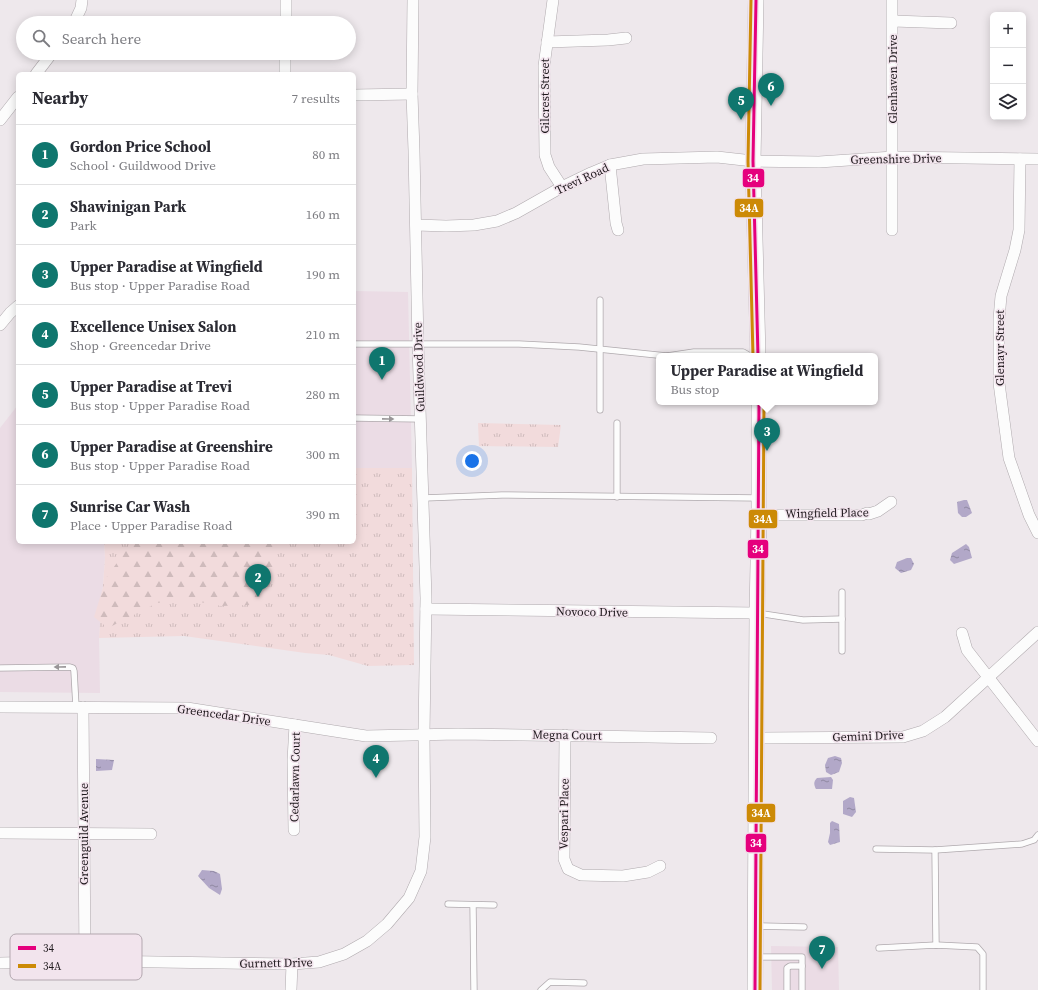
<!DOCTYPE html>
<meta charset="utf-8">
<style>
:root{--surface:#fff;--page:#f7f7f7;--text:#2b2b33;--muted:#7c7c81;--line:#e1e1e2;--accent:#0f766e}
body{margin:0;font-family:"Source Serif 4",serif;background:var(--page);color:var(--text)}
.controls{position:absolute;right:12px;top:12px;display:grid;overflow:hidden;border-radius:6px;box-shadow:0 2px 10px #0003}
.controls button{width:36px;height:36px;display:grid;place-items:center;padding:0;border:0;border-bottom:1px solid var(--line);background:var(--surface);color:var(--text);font:20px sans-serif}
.you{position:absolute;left:472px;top:461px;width:14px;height:14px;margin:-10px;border:3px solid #fff;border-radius:50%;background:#1a73e8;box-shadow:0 0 0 6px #1a73e833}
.badge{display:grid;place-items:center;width:26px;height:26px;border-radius:50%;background:var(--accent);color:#fff;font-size:13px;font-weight:700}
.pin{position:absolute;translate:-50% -33px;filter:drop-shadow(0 1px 2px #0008)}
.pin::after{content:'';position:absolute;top:21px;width:14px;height:12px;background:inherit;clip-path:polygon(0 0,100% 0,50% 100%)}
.popup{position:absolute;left:656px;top:353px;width:222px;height:52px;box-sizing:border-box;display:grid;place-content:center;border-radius:6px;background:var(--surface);filter:drop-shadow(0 1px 3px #0005);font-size:13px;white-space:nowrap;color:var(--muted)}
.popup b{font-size:15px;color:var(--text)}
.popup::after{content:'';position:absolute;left:50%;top:100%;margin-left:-8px;border:8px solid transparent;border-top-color:var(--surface)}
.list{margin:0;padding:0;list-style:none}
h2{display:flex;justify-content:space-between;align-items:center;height:52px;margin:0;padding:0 16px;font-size:17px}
h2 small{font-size:13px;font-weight:400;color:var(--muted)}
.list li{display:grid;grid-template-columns:26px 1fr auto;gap:12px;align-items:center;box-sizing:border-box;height:60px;padding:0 16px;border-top:1px solid var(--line)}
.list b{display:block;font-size:15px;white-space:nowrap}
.list p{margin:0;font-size:13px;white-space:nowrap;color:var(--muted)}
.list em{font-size:13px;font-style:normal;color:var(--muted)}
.icon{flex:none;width:22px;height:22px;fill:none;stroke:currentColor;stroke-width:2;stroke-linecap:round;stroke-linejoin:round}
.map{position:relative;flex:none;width:1038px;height:990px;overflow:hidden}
.search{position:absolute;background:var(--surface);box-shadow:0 2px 10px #0003;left:16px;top:16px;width:340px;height:44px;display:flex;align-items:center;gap:10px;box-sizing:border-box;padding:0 14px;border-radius:22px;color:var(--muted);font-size:15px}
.panel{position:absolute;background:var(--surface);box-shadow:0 2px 10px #0003;left:16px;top:72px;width:340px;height:472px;border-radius:6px}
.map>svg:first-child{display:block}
.built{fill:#ebdce5}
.grass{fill:url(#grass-tufts)}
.forest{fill:url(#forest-firs)}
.water{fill:url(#water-ripples)}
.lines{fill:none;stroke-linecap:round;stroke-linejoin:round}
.lane-casing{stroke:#afa9ad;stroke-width:7}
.street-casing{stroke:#afa9ad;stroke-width:12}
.secondary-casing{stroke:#afa9ad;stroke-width:16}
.lane{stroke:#fcfcfc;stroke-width:5.5}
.street{stroke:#fcfcfc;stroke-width:11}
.secondary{stroke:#fcfcfc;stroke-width:15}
.bus-1-casing{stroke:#f2e4ed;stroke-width:6}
.bus-2-casing{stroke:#f2e4ed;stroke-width:6}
.bus-1{stroke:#e5007d;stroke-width:3}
.bus-2{stroke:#cc8a06;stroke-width:3}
.oneway{fill:#999698}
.labels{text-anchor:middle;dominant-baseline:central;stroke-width:3;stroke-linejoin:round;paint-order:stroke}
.street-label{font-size:12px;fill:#1f191d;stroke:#f2e4ed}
.key{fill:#f2e4ed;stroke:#b3a7af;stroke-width:1}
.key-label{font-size:11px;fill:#1f191d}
.line-badge{stroke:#f2e4ed;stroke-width:1.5}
.badge-label{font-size:11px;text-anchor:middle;font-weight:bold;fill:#fff}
</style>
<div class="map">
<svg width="1038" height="990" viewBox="0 0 1038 990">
<defs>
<pattern id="grass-tufts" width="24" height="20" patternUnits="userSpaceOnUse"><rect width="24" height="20" fill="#f2dbdc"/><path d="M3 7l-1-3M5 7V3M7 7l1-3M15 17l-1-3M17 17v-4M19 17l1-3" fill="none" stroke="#cfbbbc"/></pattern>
<pattern id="forest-firs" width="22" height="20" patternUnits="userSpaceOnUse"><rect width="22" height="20" fill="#f2dbdc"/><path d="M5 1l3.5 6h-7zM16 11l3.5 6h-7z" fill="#cfbbbc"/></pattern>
<pattern id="water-ripples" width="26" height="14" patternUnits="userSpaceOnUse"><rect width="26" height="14" fill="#b2a8c8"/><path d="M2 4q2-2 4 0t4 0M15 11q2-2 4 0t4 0" fill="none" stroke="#9088a2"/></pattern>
</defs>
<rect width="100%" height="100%" fill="#eee8ec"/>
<g class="built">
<path d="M354,291L408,292L412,468H354Z"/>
<path d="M18,405V542H104L105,558L99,638L100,693L0,692V428Z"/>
<path d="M771,946L838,947L839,990H772Z"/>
</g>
<g class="grass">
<path d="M478,423L561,425L558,447L479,446Z"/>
<path d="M354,468H412L414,665L368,666L329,655L305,653L184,636L99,638L105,558L104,542H354Z"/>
</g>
<path class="forest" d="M129,542H278L271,583L251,605L221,606L184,599L157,603L108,628L94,617L106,578L129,546Z"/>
<g class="water">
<path d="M964,500H967L972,513L966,517H962L958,513L957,502Z"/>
<path d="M966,544L969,547L972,558L954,564L950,560L952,553Z"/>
<path d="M907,558H911L914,564L911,570L901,573L895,568L897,562Z"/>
<path d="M835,756L841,758L842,763L839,772L831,775L826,772L825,765L828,758Z"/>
<path d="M96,759L114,760L112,770L96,771Z"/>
<path d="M831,777L833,780L832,789H816C814,785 813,782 817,778Z"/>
<path d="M850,797L854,798L856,812L852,817L843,814V801Z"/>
<path d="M832,821L839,824L840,842L830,845L828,842L830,833V823Z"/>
<path d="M202,870L214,871L220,874L222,889L220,895L209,888L198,876Z"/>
</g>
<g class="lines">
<g class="lane-casing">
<g id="lane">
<path d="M354,344H519L579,347L667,356"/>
<path d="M667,356L694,352H743L750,356"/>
<path d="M600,410V300"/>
<path d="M354,418L421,419"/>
<path d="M617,497V423"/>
<path d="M424,498L502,495L758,498"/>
<path d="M842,592V651"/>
<path d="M757,613L803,620L842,619"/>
<path d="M0,668L70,667L73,668L74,671L76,707"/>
<path d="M876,849L935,850L1022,844L1034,840L1038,835"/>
<path d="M935,850L936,945"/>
<path d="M448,904L494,905"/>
<path d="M473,905L474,990"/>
<path d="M756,926L804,927"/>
<path d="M879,948L936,945L977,947L983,954V990"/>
<path d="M757,957H802V990"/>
<path d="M541,990L550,982L584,983"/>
<path d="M787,990V968L790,966H802"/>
</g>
</g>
<g class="street-casing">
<g id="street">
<path d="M553,0L544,66L545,155L549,167L562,187"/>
<path d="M893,21L951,23"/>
<path d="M74,23L81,8L82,0"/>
<path d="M286,23V0"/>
<path d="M547,42L608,40L626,38"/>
<path d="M36,74L52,53"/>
<path d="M285,74V53"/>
<path d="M354,95L412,94"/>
<path d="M0,120L18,97"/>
<path d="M1020,159L1019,230L1015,250L1001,296L999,319V383L1009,458L1029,515L1038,533"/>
<path d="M610,165L616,223L618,230"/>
<path d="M416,225L446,226L474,225L497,221L516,213L562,187L591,173L610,165L643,159L717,157L753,161L819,162L893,157L1038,159"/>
<path d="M892,230V0"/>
<path d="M0,325L10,313L18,306"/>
<path d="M759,515H862L867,513L869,514L878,511L891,502"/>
<path d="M426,609L757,613"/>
<path d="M962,633L967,650L1038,741"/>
<path d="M0,707L187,708L366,736L458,734L711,738"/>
<path d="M83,707L85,961"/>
<path d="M565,735L564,859L568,869L581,875L623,876L648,872L660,866"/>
<path d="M756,738L903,737L923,731L945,717L1038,632"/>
<path d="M294,830L293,760L295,725"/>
<path d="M0,833L151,834"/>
<path d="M0,963L93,961L292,964L319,962L344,954L367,941L387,924L409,898L421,871L425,837L424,734L426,598L418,345L414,151L412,94L413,0"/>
<path d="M291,990L292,964"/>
</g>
</g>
<g class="secondary-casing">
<g id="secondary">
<path d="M756,0L753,161L758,356"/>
<path d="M755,990L757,613L759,515V402"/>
</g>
</g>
<use href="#lane" class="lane"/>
<use href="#street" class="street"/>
<use href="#secondary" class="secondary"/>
<g class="bus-1-casing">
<g id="bus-1">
<path d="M756,0L753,161L758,356"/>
<path d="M755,990L759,402"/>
</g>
</g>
<g class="bus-2-casing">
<g id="bus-2">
<path d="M751,0L748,161L753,356"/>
<path d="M760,990L764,402"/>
</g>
</g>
<use href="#bus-1" class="bus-1"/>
<use href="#bus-2" class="bus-2"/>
</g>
<defs><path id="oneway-solid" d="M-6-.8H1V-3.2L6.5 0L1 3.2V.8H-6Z"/></defs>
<g class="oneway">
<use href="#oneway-solid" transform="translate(388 419) rotate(1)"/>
<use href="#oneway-solid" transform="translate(60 667) rotate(179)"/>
</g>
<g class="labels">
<g class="street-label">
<text transform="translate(893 79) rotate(-90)">Glenhaven Drive</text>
<text transform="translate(545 96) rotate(-90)">Gilcrest Street</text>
<text transform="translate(896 159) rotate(-1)">Greenshire Drive</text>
<text transform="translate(582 179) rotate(-25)">Trevi Road</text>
<text transform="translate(1000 348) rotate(-90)">Glenayr Street</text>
<text transform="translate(419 367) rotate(-92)">Guildwood Drive</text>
<text transform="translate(827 513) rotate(-1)">Wingfield Place</text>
<text transform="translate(592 612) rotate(1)">Novoco Drive</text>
<text transform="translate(224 715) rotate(8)">Greencedar Drive</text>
<text transform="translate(567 735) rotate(1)">Megna Court</text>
<text transform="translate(868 736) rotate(-2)">Gemini Drive</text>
<text transform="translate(295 777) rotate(-89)">Cedarlawn Court</text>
<text transform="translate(564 814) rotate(-89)">Vespari Place</text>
<text transform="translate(84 834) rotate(-90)">Greenguild Avenue</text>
<text transform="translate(276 963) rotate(-1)">Gurnett Drive</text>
</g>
</g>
<rect x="10" y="934" width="132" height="46" rx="6" class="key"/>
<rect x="18" y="946" width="18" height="4" fill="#e5007d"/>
<rect x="18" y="964" width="18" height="4" fill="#cc8a06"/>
<g class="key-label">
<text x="43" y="952">34</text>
<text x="43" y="970">34A</text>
</g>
<g class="line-badge">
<rect x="742" y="168" width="23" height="20" rx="4" fill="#e5007d"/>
<rect x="734" y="198" width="30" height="20" rx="4" fill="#cc8a06"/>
<rect x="748" y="509" width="30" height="20" rx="4" fill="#cc8a06"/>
<rect x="747" y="539" width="22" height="20" rx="4" fill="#e5007d"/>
<rect x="746" y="803" width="30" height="20" rx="4" fill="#cc8a06"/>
<rect x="745" y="833" width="22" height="20" rx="4" fill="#e5007d"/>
</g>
<g class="badge-label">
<text x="753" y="182">34</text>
<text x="749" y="212">34A</text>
<text x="763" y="523">34A</text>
<text x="758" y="553">34</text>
<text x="761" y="817">34A</text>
<text x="756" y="847">34</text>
</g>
</svg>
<div class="controls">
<button>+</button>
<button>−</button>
<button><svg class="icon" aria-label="layers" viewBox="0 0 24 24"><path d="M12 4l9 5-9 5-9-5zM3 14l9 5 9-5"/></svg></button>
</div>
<div class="you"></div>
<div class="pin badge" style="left:382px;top:380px">1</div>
<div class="pin badge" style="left:258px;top:597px">2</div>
<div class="pin badge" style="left:767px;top:451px">3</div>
<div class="popup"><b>Upper Paradise at Wingfield</b>Bus stop</div>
<div class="pin badge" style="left:376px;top:778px">4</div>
<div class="pin badge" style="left:741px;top:120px">5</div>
<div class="pin badge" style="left:771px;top:106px">6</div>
<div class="pin badge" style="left:822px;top:969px">7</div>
<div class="search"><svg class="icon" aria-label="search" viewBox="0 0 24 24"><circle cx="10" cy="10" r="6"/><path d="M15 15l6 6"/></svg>Search here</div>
<section class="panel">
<h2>Nearby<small>7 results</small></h2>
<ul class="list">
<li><span class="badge">1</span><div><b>Gordon Price School</b><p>School · Guildwood Drive</p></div><em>80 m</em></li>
<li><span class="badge">2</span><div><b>Shawinigan Park</b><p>Park</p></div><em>160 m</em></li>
<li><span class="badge">3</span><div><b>Upper Paradise at Wingfield</b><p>Bus stop · Upper Paradise Road</p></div><em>190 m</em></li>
<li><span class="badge">4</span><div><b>Excellence Unisex Salon</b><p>Shop · Greencedar Drive</p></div><em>210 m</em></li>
<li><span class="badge">5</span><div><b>Upper Paradise at Trevi</b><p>Bus stop · Upper Paradise Road</p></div><em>280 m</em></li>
<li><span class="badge">6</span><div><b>Upper Paradise at Greenshire</b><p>Bus stop · Upper Paradise Road</p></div><em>300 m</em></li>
<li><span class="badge">7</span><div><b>Sunrise Car Wash</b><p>Place · Upper Paradise Road</p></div><em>390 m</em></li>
</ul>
</section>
</div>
